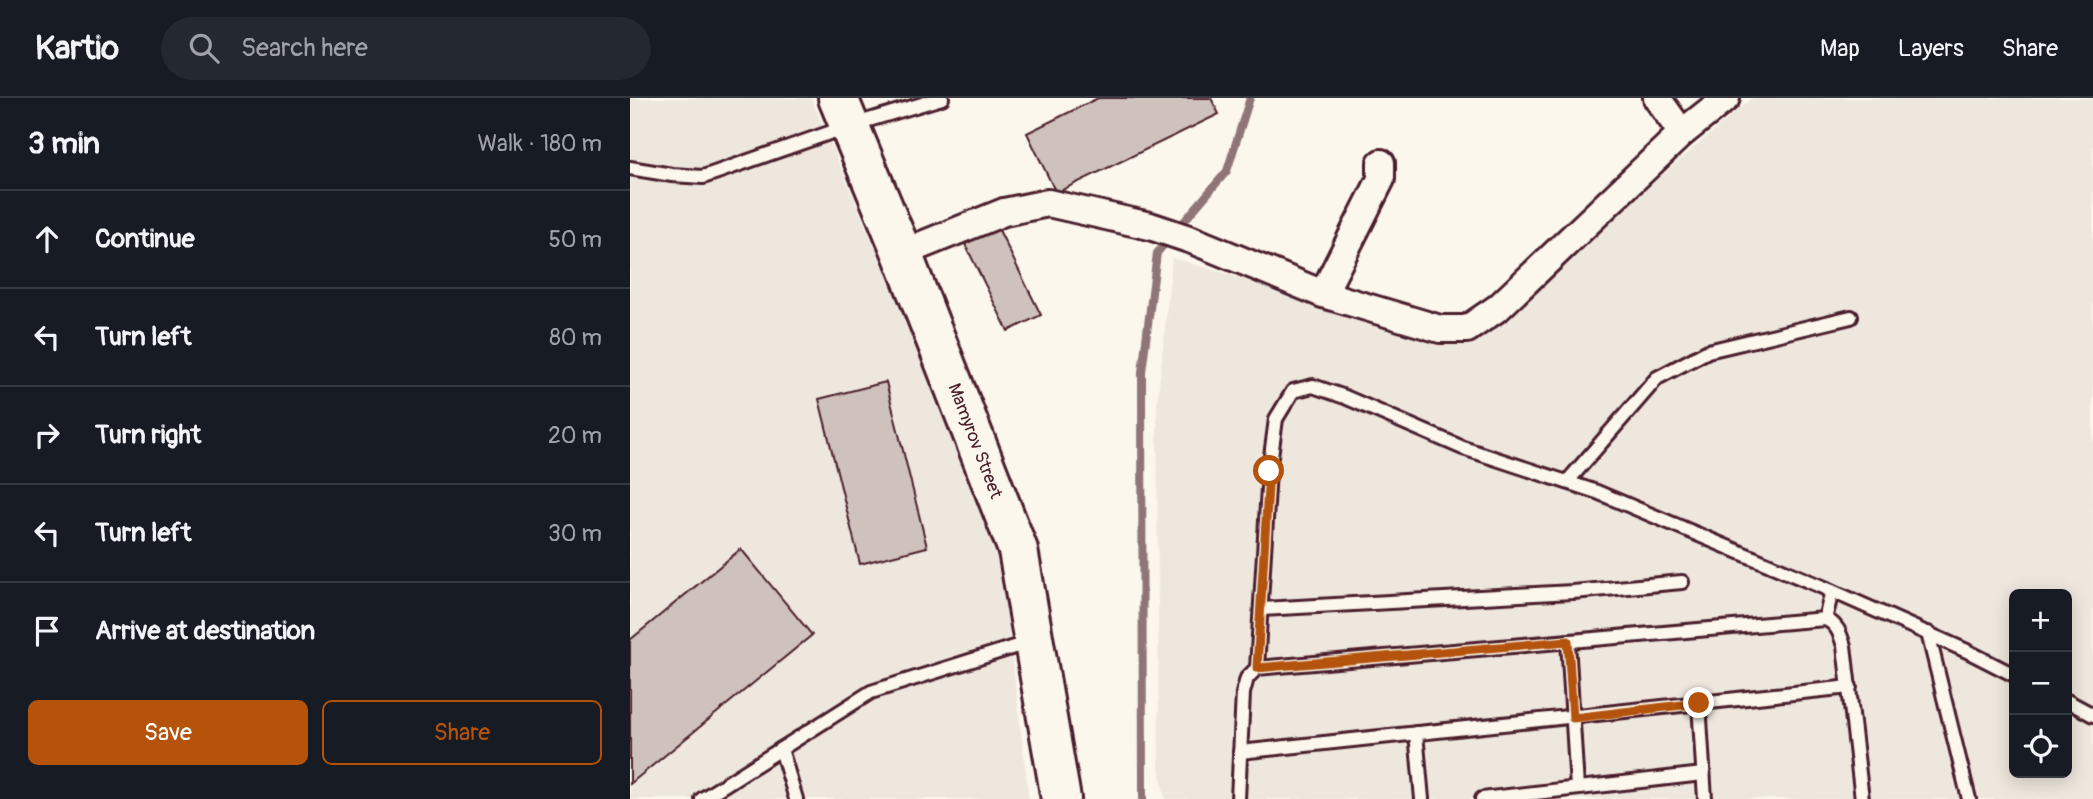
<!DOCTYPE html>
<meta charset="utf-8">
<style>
:root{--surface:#171b24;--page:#242831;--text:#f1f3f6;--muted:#9ea1a6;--line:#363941;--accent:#b45309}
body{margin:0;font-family:Pangolin,sans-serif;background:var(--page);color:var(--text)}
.controls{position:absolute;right:21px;bottom:21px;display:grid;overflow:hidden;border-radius:10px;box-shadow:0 4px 18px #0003}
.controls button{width:63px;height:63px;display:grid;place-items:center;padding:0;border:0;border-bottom:2px solid var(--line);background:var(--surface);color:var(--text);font:35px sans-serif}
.stop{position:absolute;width:21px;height:21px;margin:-16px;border:5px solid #b45309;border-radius:50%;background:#fff}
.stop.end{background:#b45309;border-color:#fff;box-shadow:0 2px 7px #0008}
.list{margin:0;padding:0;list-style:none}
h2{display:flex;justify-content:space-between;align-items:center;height:91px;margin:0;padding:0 28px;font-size:30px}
h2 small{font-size:23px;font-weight:400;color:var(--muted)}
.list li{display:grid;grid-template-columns:46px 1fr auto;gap:21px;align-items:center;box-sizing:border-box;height:98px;padding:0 28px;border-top:2px solid var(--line)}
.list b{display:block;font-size:26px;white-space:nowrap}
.list em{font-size:23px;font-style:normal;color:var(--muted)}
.actions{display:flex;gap:14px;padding:21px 28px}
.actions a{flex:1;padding:16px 0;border:2px solid var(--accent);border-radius:10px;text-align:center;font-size:24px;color:var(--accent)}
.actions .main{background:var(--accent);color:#fff}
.icon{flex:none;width:38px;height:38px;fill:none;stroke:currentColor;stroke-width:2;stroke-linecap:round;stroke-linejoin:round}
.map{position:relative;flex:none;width:1463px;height:701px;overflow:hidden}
header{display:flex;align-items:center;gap:42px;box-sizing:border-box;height:98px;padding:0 35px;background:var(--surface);border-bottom:2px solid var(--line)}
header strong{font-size:33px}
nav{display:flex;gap:38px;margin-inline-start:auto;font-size:24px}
.search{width:490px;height:63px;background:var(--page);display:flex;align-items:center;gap:18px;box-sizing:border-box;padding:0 24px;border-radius:38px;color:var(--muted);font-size:26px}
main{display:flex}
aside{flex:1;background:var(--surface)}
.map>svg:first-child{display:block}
.built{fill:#eee7de;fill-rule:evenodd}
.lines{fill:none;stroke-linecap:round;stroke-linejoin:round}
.stream{stroke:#907477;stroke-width:8}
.building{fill:#cfc2bc;stroke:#4a1f2b;stroke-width:2}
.service-casing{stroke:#4a1f2b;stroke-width:18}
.minor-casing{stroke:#4a1f2b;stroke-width:32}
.primary-casing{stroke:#4a1f2b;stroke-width:44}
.service{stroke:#fbf7ec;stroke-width:12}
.minor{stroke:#fbf7ec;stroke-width:26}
.primary{stroke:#fbf7ec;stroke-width:38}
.route{stroke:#b45309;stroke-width:9}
.labels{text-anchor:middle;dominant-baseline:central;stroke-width:5;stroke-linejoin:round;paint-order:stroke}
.street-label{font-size:18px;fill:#4a1f2b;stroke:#fbf7ec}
</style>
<header>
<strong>Kartio</strong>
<div class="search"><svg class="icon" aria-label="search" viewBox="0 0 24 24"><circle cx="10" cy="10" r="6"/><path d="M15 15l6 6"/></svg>Search here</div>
<nav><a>Map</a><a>Layers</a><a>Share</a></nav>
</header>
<main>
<aside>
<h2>3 min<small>Walk · 180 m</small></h2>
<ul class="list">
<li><svg class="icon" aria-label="ahead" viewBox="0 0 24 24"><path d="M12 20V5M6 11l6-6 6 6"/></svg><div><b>Continue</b></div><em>50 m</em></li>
<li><svg class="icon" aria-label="left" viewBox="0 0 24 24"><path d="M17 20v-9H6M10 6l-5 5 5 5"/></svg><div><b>Turn left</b></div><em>80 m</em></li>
<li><svg class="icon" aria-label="right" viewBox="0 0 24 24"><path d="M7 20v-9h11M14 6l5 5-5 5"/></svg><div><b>Turn right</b></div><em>20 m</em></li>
<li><svg class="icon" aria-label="left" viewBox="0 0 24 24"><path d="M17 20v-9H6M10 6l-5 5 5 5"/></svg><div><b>Turn left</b></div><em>30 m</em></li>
<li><svg class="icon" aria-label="arrive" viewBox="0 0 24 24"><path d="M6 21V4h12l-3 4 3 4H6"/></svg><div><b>Arrive at destination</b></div></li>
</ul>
<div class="actions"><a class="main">Save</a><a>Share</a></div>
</aside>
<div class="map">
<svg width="1463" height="701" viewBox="0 0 1463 701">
<rect width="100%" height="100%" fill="#fbf7ec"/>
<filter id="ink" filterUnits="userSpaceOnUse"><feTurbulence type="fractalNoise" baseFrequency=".0143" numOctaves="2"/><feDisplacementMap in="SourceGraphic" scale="14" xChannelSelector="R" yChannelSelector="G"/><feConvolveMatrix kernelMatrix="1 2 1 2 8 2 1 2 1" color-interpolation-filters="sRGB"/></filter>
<g filter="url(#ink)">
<g class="built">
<path d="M0,0H181L367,434L399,701H0Z"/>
<path d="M1122,0H1463V701H535L529,669L527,309L542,160L836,245ZM1384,496H1437V675H1384Z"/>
</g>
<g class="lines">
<path class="stream" d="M513,701L512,274L527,155L597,73L620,0"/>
</g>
<g class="building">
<path d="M468,0H581L589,16L426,95L397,35Z"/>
<path d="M368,130L411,217L378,233L335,146Z"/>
<path d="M256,284L297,449L230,466L189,301Z"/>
<path d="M111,451L182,537L0,686V542Z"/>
</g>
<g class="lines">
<g class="service-casing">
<g id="service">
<path d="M0,70L42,77L73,79L219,28L312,0"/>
<path d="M937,384L1027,280L1078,253L1221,219"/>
<path d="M631,511L943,494L1052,484"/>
<path d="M1195,521L1202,493"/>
<path d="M1298,535L1339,701"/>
<path d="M938,543L947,690"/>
<path d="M627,570L639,373L646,321L663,293L683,288L715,299L833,350L967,394L1202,493L1337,553L1384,577"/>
<path d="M1437,603L1463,617"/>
<path d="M1069,605L1075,701"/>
<path d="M786,635L792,701"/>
<path d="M151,651L166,701"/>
<path d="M610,654L1220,589"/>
<path d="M72,701L241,594L400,544"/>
<path d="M608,701L613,595L617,580L627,570L1195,521C1207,526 1210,535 1214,548L1232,701"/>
<path d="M852,701L1073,676"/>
</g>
</g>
<g class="minor-casing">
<g id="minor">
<path d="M1027,0L1052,35"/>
<path d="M272,155L374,114L418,105L520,128L562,142L693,196L810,231H837L869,209L1052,35L1096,0"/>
<path d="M693,196L751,81V65"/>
</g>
</g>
<g class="primary-casing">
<path id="primary" d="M208,0L272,155L388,452L431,701"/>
</g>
<use href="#service" class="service"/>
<use href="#minor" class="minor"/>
<use href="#primary" class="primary"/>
</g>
</g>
<g class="lines" filter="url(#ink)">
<path class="route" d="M639,373L627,570L938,543L943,620L1069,605"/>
</g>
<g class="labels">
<g class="street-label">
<text transform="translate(345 343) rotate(69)">Mamyrov Street</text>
</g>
</g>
</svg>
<div class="controls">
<button>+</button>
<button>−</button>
<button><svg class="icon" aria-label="locate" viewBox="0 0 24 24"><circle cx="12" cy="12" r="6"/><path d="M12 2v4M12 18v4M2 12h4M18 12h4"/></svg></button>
</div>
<div class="stop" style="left:639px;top:373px"></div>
<div class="stop end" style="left:1069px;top:605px"></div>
</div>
</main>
